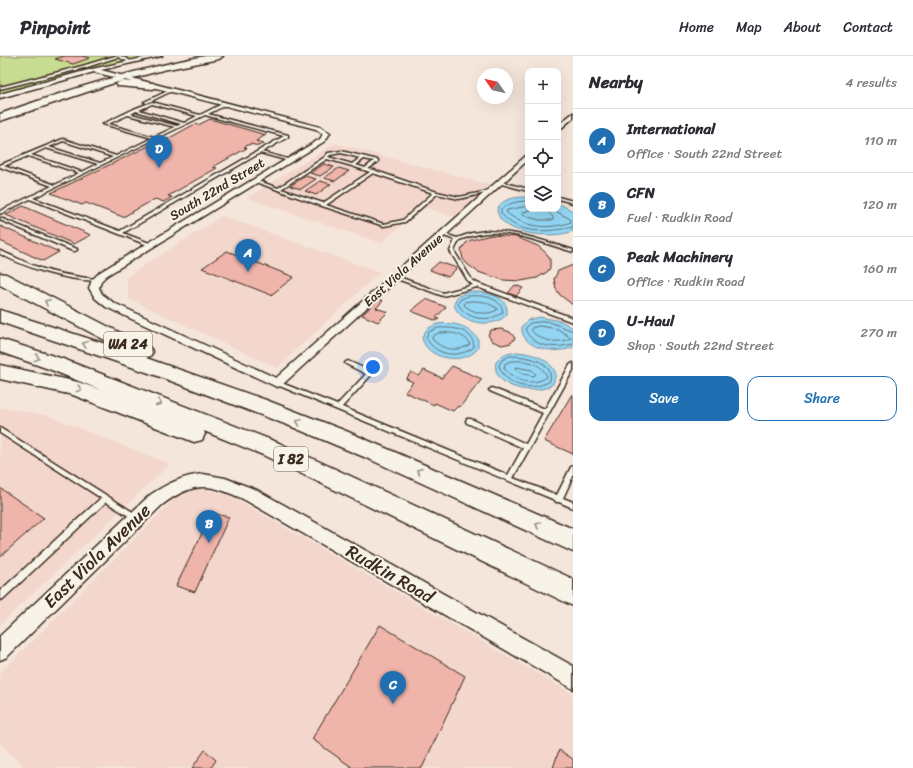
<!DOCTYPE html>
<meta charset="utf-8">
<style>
:root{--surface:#fff;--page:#f7f7f7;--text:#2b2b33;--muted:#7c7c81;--line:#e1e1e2;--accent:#1f6fb2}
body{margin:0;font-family:Sriracha,sans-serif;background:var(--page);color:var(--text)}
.controls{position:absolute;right:12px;top:12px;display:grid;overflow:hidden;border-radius:8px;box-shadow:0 4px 16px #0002}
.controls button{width:36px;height:36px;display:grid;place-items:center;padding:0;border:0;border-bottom:1px solid var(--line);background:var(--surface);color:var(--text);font:20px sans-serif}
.compass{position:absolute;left:477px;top:12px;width:36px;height:36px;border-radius:50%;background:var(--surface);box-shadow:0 4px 16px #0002;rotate:304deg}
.you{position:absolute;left:373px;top:311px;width:14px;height:14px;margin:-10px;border:3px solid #fff;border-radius:50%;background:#1a73e8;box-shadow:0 0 0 6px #1a73e833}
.badge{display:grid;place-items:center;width:26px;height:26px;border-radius:50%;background:var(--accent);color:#fff;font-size:13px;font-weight:700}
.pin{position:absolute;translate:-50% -33px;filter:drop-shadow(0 1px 2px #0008)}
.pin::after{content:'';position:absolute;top:21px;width:14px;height:12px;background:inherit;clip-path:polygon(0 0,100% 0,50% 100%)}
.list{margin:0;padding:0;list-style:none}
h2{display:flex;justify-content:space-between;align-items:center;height:52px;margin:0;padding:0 16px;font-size:17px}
h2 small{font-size:13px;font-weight:400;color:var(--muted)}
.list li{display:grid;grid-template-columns:26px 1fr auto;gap:12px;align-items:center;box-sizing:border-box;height:64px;padding:0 16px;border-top:1px solid var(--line)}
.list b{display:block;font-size:15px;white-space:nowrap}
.list p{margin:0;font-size:13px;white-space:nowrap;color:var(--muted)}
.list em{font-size:13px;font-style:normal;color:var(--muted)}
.actions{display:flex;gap:8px;padding:12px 16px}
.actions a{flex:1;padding:9px 0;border:1px solid var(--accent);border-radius:12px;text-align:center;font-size:14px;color:var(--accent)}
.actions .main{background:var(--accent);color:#fff}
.icon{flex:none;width:22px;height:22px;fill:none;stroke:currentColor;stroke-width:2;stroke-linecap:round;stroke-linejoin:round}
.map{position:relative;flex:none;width:573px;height:712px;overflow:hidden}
header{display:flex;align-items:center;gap:24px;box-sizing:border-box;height:56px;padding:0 20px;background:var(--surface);border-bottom:1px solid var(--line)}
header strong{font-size:19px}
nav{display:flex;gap:22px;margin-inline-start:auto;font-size:14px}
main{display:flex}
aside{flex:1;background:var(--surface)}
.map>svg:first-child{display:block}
.built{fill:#f3d7cd}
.green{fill:#c8dc91;stroke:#828358}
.water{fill:#93d6f4;stroke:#70919e}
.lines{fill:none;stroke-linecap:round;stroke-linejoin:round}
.shore{stroke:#5e6f74;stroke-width:1}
.building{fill:#efb4aa;stroke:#3b2a1e}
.service-casing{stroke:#3b2a1e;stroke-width:3}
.minor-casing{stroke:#3b2a1e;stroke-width:3}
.tertiary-casing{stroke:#3b2a1e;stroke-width:3}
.primary-casing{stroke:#3b2a1e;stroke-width:3}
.motorway-casing{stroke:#3b2a1e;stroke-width:3}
.service{fill:#f7f3e8;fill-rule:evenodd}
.minor{fill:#f7f3e8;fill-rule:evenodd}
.tertiary{fill:#f7f3e8;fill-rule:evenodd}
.primary{fill:#f7f3e8;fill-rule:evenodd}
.motorway{fill:#f7f3e8;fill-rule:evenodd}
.oneway{stroke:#998e83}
.labels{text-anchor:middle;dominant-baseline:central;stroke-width:4;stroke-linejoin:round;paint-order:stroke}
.far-street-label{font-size:13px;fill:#3b2a1e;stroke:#f7f3e8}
.shield{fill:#f7f3e8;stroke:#73665b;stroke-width:1}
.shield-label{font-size:14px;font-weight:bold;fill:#3b2a1e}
.near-street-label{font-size:18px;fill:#3b2a1e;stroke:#f7f3e8}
</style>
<header>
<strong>Pinpoint</strong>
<nav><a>Home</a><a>Map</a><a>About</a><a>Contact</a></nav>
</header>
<main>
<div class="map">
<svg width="573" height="712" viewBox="0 0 573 712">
<rect width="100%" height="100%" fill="#f5e6dc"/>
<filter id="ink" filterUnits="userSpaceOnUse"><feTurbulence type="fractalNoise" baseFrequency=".025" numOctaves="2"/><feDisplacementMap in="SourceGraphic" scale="8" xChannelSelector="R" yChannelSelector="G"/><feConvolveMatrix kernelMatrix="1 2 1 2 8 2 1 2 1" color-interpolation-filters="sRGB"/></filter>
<g filter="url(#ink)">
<g class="built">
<path d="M335,87L498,131L464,164L422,151L381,187L247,142Z"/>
<path d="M222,160L380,216L277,312L129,243L126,221Z"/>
<path d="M0,351L49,360L170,408L0,569Z"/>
<path d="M200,431L229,439L573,638V712H25L0,688V617L181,436Z"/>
</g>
<path class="green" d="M0,0H140L143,1L0,43Z"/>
<g class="water">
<path d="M528,141V153H558V147L573,155V175C555,183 500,180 497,154C501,142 517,141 528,141Z"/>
<path d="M467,236C480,235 510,238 507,258C495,274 458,268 454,248L457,241Z"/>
<path d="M540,261L561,265L573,272V291C558,299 519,293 522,270L528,264Z"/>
<path d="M437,268C453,266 469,269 478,283V292C466,310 425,304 422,281L427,273Z"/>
<path d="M516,296C532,297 550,302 556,318L553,328C537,341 490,332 496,306L503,299Z"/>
</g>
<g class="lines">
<g class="shore">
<path d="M528,145C518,145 509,147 501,153V157C518,180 548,176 573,171"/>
<path d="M528,150L507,154L506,156C524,172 549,174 571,166L570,163L552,153"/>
<path d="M536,153L523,156L522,159L539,164H553V161L545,153"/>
<path d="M468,240C481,239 500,240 503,256C489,267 467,264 458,248L460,244Z"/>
<path d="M474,245L485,246L497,252V254C486,260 473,257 464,249L465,246Z"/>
<path d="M540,270L558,273L571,282C557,288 541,286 531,274L532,272Z"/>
<path d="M438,272C453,271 473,273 474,291C459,303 434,300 426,281L429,276Z"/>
<path d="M573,275L547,265L530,267L525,273C533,292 555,293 573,288"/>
<path d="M439,277C451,276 464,277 470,288C458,297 442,294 432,283L433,280Z"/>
<path d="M510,300C526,300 554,304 550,325C532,336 507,331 499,310L501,305Z"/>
<path d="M511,305C525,304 542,306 547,321C532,331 514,325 504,312L505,308Z"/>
<path d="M516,311L532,314L536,318L534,320L523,318L515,314Z"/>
</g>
</g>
<g class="building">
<path d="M65,0H82L90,2L73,8L55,3Z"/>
<path d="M210,63L266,79L256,85L264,87L259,90L250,88L244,91L247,92L213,111L217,112L168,140L172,141L164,146L155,143L123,161L86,147L82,149L51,137L159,85L162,86L195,68L198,69Z"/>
<path d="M324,108L334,111L320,120L310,117Z"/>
<path d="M339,112L349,115L335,125L324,122Z"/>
<path d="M305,120L316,123L301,133L290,130Z"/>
<path d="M320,125L331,128L316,139L305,135Z"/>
<path d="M23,150L91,179L74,188L6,159Z"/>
<path d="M0,170L59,196L43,205L0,185Z"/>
<path d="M491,179L516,181L538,190L547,198L550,203V212L547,216L537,222L521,225L503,224L478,216L467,208L463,203L461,194L466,187L471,184Z"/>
<path d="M227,195L294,221L271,239L202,212Z"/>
<path d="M439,206L457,212L448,221L430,214Z"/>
<path d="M573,209V249L560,239L556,233L554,223L558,215Z"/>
<path d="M515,229L523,232L516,240L508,237Z"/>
<path d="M379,243L383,245L376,252L388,256L378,266L362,259Z"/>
<path d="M426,243L446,251L436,262L439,263L437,265L411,255Z"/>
<path d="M501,273L510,276L515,282L511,287L502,289L492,285L488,279L491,274Z"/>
<path d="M452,310L482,323L460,351L458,350L453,355L435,347L434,349L405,336L413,326L406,323L411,316L419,320L424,314L442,322Z"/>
<path d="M572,338L573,339V398L544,385Z"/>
<path d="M0,432L44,462L0,501Z"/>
<path d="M212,457L229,461L195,536L176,530Z"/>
<path d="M380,569L465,620L422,712H353L312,683Z"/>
<path d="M205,694L216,704L211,712H192Z"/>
<path d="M559,694L573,703V712H553Z"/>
</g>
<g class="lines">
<g class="service-casing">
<g id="service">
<path d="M115,0H121L133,6L131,7L118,1L84,12L0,33V31L82,10Z"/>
<path d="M170,34L172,35L147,47L144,46Z"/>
<path d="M152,46L200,59L224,47H226V49L208,58L288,79V81L262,96L291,104L289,105L260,97L123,177L152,188V189L150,190L30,143L0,158V155L52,130L0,111V109L63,83L116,100L152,82L103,68L134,53ZM152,48L197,60L184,67L139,54ZM136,55L181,68L177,70L131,58ZM128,59L175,71L154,81L108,68ZM205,59L284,80L120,175L33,142ZM63,85L113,101L100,107L49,91ZM46,92L98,108L82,116L31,99ZM28,100L79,117L55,129L4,110Z"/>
<path d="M341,95L378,104V106L368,113L375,114L376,115L437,136L459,141L488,135L490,136L459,143L437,138L405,166L384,170L322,150L253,125L256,124L278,132L325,101L328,97ZM341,97L360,102L352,108L328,101L330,99ZM327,103L352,110L370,116L323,147L281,133ZM364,103L374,105L365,112L356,109ZM373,117L433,137L403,164L384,168L326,149Z"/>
<path d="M498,125L528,133V135L498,127Z"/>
<path d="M558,141L573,145V147L558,143Z"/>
<path d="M0,162L77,193V194L75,195H73L0,164Z"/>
<path d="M486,175C517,175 544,185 573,194V196C545,188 516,175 486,177C476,178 468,181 459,184L454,195L472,224L479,228L573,262V266L477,231L443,240L392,221L394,220H396L443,237L473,229L468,225L450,195L455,184L439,178L441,177L457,182L472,177Z"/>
<path d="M0,195C12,199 23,206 35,210C55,218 76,221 97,223L99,224L97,225C60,223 33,214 0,198Z"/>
<path d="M348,305L372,316L373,317L342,351L508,419L523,392L467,367L466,365L467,363H471L526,388L543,357L490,335L489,334L492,332L494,333L545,353L570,309L573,307V314L513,422L557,439L571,411L573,410V420L563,442L573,446V452L559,446H556L555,444L275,328L274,327L275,326H279L337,349L366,318L346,308L345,307L346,306Z"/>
<path d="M0,372L139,460L141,462L139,464L137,465L135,464L106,446L3,543L0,544V535L101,442L0,377Z"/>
</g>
</g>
<g class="minor-casing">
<g id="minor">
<path d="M152,0H162L101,14L320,71L330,77L325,85L106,220L101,225L99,232L102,238L114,247L276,322L528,98V104L281,330L277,331L106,251L95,242L89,232L92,224L100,216L320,83L323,78L316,73L94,16L0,42V38L92,13Z"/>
<path d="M573,57V62L558,75V69Z"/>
</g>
</g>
<g class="tertiary-casing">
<path id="tertiary" d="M203,418L225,422L257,434L573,610V633L245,444C209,427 195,425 162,449L7,601L0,604V580L150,439C167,428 182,420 203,418Z"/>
</g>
<g class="primary-casing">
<g id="primary">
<path d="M205,0H223L219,3L163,14L111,28L0,65V58C67,34 135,13 205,0Z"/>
<path d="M121,25L153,27L158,30L153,33L118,30L116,28Z"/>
</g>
</g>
<g class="motorway-casing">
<g id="motorway">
<path d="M0,217L6,218L150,292L153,296L150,300L146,302L266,344L346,375L573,473V496L369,403L290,370L155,319L0,266V254L124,294L0,229Z"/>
<path d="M0,283L63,303L279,387L573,523V550L263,399L204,375L205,378L202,384L194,386L73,339L0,323V309L78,326L101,334L49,313L0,296Z"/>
</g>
</g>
<use href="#service" class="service"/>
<use href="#minor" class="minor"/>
<use href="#tertiary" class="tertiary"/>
<use href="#primary" class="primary"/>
<use href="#motorway" class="motorway"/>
</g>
<defs><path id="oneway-chevron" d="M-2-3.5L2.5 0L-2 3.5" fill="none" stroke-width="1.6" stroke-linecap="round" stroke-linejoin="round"/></defs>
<g class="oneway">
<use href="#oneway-chevron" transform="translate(47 246) rotate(-153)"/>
<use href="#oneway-chevron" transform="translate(85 288) rotate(-162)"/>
<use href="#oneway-chevron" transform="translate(37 302) rotate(18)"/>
<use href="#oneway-chevron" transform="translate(79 333) rotate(17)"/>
<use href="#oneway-chevron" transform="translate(159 347) rotate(22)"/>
<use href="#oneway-chevron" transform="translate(299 366) rotate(-158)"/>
<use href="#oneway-chevron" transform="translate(419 415) rotate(-158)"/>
<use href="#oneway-chevron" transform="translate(538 469) rotate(-155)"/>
</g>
</g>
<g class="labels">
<g class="far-street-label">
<text transform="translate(217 133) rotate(-31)">South 22nd Street</text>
<text transform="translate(403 214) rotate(-42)">East Viola Avenue</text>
</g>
<g class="shield">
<rect x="104" y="276" width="48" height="24" rx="3"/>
<rect x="274" y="391" width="34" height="24" rx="3"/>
</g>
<g class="shield-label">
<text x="128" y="288">WA 24</text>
<text x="291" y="403">I 82</text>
</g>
<g class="near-street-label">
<text transform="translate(97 500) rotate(-44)">East Viola Avenue</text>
<text transform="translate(390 518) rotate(30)">Rudkin Road</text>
</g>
</g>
</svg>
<div class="controls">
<button>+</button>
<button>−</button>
<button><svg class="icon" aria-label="locate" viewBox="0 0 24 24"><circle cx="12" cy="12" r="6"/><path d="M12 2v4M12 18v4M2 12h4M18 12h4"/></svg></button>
<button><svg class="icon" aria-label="layers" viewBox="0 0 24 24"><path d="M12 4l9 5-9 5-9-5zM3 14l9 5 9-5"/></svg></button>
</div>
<svg class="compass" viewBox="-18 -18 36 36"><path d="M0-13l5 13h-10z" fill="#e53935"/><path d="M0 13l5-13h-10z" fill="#7c7c81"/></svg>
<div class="you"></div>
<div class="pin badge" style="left:248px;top:216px">A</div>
<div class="pin badge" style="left:209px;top:487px">B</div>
<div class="pin badge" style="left:393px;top:648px">C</div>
<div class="pin badge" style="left:159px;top:112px">D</div>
</div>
<aside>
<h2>Nearby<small>4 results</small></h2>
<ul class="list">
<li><span class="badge">A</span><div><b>International</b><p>Office · South 22nd Street</p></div><em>110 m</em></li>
<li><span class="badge">B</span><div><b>CFN</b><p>Fuel · Rudkin Road</p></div><em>120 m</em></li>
<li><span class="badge">C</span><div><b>Peak Machinery</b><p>Office · Rudkin Road</p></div><em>160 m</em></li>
<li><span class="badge">D</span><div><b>U-Haul</b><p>Shop · South 22nd Street</p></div><em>270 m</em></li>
</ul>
<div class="actions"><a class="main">Save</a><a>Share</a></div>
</aside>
</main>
